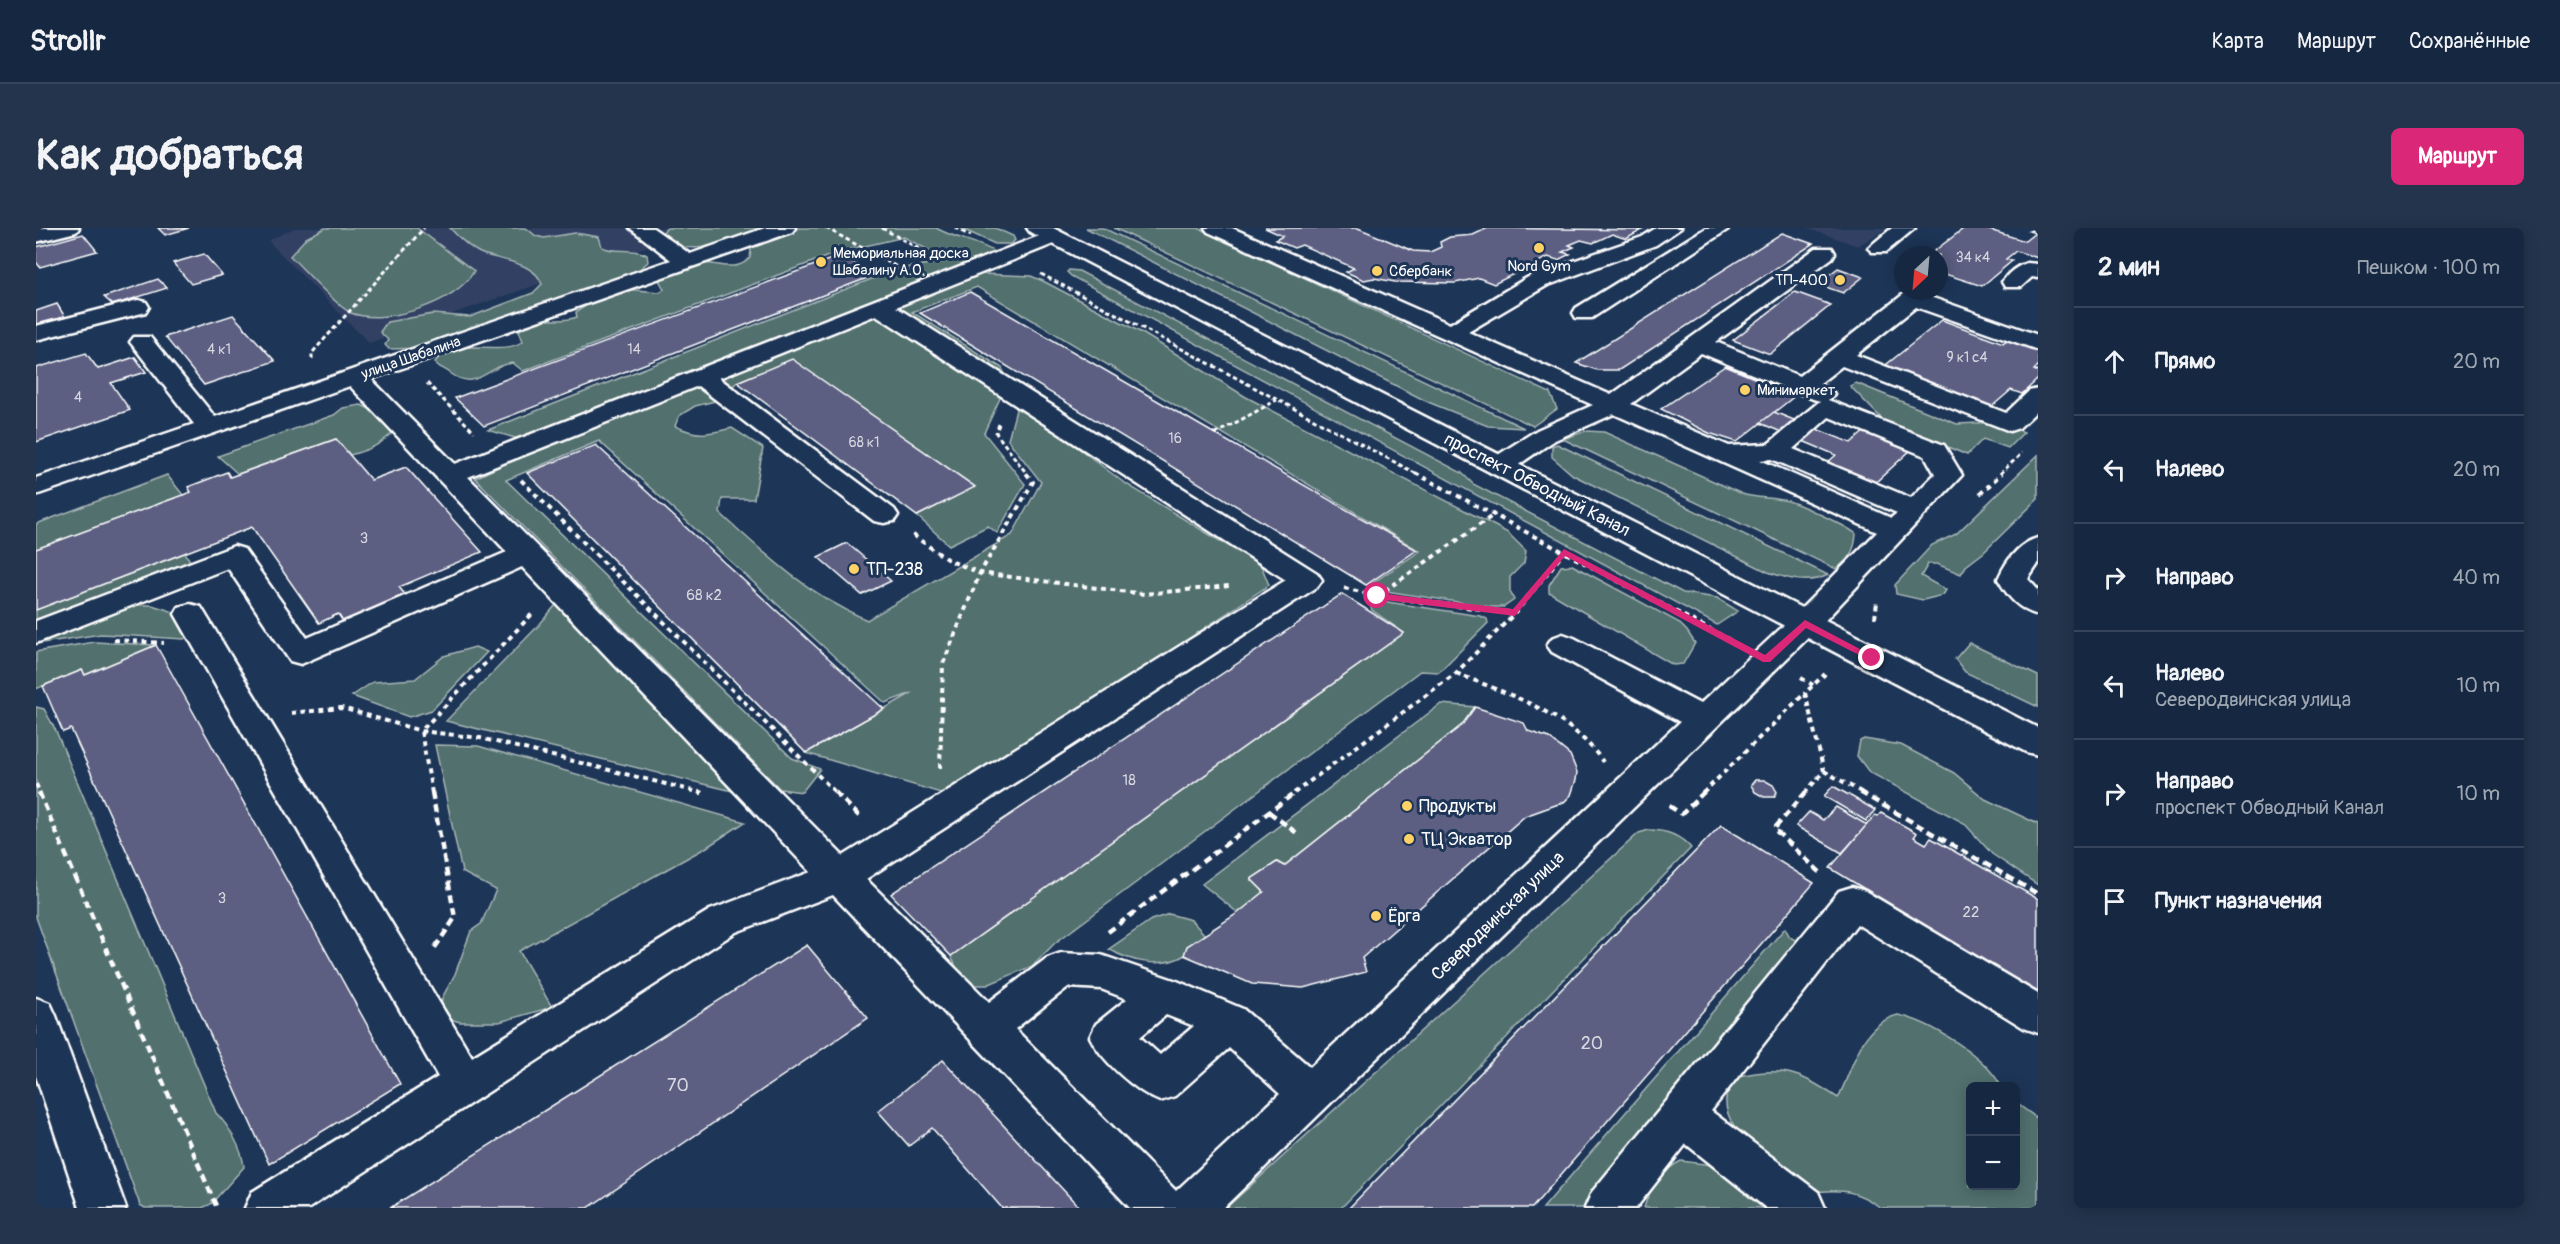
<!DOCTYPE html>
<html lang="ru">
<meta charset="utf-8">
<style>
:root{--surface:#162841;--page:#23344c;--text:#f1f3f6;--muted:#9ea6b1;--line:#35445a;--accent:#db2777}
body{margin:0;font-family:Pangolin,sans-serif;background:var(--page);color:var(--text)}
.controls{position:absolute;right:18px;bottom:18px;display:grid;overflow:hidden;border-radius:9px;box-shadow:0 3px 15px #0003}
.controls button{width:54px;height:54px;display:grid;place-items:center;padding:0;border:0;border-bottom:2px solid var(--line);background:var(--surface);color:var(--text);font:30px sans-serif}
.compass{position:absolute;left:1858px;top:18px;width:54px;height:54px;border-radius:50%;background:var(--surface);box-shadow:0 3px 15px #0003;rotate:206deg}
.stop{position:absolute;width:18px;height:18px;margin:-14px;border:4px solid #db2777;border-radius:50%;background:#fff}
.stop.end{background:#db2777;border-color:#fff;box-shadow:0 2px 6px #0008}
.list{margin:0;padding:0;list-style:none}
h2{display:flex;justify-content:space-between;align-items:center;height:78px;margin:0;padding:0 24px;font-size:26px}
h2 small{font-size:20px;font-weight:400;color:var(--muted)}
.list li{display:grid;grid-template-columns:39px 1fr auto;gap:18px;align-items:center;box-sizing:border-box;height:108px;padding:0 24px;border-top:2px solid var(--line)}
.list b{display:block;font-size:22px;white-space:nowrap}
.list p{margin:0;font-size:20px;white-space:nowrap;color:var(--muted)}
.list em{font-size:20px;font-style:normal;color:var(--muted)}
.icon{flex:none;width:33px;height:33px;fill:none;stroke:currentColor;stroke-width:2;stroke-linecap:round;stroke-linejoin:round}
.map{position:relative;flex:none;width:2002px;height:980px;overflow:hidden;border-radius:9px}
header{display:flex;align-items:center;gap:36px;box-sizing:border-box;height:84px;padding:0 30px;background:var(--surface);border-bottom:2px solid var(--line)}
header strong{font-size:28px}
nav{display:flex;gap:33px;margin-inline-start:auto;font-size:21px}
.intro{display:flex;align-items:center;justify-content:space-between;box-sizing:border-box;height:144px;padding:0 36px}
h1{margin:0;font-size:42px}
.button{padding:15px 27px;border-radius:9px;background:var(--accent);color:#fff;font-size:21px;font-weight:700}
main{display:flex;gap:36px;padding:0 36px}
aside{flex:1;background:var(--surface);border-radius:9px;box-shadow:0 3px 15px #0003}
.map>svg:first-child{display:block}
.built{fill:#304164}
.green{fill:#516f6e;stroke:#a8b7b6;stroke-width:1.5}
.building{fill:#5b5e82;stroke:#fff;stroke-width:1.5}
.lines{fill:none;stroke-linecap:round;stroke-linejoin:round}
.minor-casing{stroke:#fff;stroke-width:5}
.major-casing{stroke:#fff;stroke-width:5}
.path-far2{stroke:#fff;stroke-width:3;stroke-dasharray:4.5 3;stroke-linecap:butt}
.path-far1{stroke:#fff;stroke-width:4;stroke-dasharray:5 4.5;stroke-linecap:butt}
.path{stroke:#fff;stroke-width:4.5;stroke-dasharray:8 5;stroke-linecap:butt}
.minor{fill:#1d3557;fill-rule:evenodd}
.major{fill:#1d3557;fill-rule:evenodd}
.route{fill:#db2777}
.poi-dot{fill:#ffd166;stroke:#1d3557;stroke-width:2}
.labels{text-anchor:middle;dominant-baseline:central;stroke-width:6;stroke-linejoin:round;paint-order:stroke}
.far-number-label{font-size:14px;fill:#d6d7e0}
.far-poi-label{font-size:15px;fill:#fff;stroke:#1d3557;text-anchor:start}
.far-street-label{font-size:15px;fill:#fff;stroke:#1d3557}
.number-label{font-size:15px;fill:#d6d7e0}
.street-label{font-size:18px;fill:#fff;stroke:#1d3557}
.poi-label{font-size:18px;fill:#fff;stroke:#1d3557;text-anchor:start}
.near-number-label{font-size:18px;fill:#d6d7e0}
</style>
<header>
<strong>Strollr</strong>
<nav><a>Карта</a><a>Маршрут</a><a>Сохранённые</a></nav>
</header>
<div class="intro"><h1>Как добраться</h1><a class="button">Маршрут</a></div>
<main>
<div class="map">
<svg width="2002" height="980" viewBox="0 0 2002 980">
<rect width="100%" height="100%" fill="#1d3557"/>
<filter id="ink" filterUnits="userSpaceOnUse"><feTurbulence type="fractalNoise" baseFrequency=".0167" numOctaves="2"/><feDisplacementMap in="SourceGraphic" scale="12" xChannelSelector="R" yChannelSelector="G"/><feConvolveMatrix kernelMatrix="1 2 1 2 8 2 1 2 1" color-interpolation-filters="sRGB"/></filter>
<g filter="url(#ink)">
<g class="built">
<path d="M258,0H289L270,10L329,88L353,87L391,78L438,43L381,0H664L333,115L232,13Z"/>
<path d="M1770,0H1851L1822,18Z"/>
</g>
<g class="green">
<path d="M289,0H381L438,43C421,75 349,98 315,85C301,79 267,40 254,28L270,10Z"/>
<path d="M414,0H490L500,8L508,10L539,5L563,9L566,19C581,26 596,19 611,27L612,34L600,44L390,120L353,121L349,117L352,112L344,104L351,94L397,86L434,89L497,65L506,56C498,33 463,33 444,25C434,20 421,8 414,0Z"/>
<path d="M631,0H732C704,6 647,39 627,4Z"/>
<path d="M760,0H900C919,11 943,13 960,25L946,46L995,48L1007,53L1106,105L1210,169L1459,298L1472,305L1490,323L1488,335L1474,349V363L1478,372L1468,379H1455L1336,361L1332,358L1384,323L941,59L876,84L966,140L972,153L948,205L989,256L961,305L952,298L913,317L881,288L938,258L756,132L701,154L683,172L659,178L643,188L639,198C663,209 671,206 696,200L727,220L718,271H686L684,285C732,329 770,365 831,392L976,307L1005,254L972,212L982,174L1087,254L1202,324L1223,332L1233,357L943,551L908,566L770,525L876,465L849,475L563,213L470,252L756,530L784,541L766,564L744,561L439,250L513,215L504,206L479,210L452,202L861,41L913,33L868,9L803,24L487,143L477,135C451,137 442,165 414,145C408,140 402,140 399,134C422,105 465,130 487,113L483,103C503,84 521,97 541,89L540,84L565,68L587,61L624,64L628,61L623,52C633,43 650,38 663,36C682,33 698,46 714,30L715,21L723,14Z"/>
<path d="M924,0H959L977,8L979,12L975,16H959Z"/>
<path d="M1050,0H1067L1488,200L1452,198L1392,174Z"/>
<path d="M1078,0H1162L1514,165L1521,181L1497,198Z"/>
<path d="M1033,42L1043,43L1426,245L1437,256L1647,365L1681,370L1702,383L1681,397L1035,48L1031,44Z"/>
<path d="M1820,155L1921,196L1964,194L1988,204L1972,220L1947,211L1931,227L1847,192L1814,158Z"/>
<path d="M325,177L338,183L358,203C345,217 333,222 314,227L300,211L202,246L182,228L298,187L307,180Z"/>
<path d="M1550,203L1568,204L1706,266C1721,271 1737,269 1752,273C1763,276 1813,299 1820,306C1819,323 1813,331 1800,341L1527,211Z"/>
<path d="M1521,216L1792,347C1772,357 1752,351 1732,344L1537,247L1516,229V218Z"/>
<path d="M2002,227V271L1947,325L1930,338L1925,346L1901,336H1892L1885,348L1910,362L1907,367L1887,372L1860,366L1859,357L1896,317L1920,306Z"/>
<path d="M131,247L147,267L0,321V296Z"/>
<path d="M149,325L156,336L0,396V382Z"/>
<path d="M1536,337L1642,394L1651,403L1659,415L1647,436L1637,437L1513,364V357L1525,338Z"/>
<path d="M525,371L696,563L410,493L503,397Z"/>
<path d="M1338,372L1444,388L1451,391L1452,395L1403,444L1384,443L1019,715L996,738L951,757H940L930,752L923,745L915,728L1368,405L1336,382L1334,377Z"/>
<path d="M81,377H116L141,385L155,405L148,411L65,406L0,416V410Z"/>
<path d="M58,414L120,417L49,447L46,442L0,461V424Z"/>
<path d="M1933,415L2002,448V479L1929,444L1919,431Z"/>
<path d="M439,419L451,424L396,482L373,489L316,468L337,454L379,451L408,428Z"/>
<path d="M1405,476L1439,479L1426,497L1248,638L1241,634L1216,651L1228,664L1202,685L1166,656Z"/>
<path d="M0,479L8,481L20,503L180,885C193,898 206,920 208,939L175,976L166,980H109L104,977L0,689Z"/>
<path d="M1828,511L1865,517L1918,545L1949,571L2002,596V657L1956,626L1928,595L1833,544L1821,528L1824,513Z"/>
<path d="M399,517L442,518L709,594L671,619L483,723L516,779L463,794H424L411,790L405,781L406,770L419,746L435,703L445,696L460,662L426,644Z"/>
<path d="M1613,602C1630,602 1644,607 1655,620L1305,980H1190L1603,605Z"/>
<path d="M1133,686L1155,692L1169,707C1163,713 1156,722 1149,727C1126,741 1094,734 1073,721L1115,692Z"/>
<path d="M1749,700L1754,709L1766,716L1557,980H1507Z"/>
<path d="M1862,787C1895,794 1949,828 1965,858H1934V958H1980V875L2002,891V980H1845C1833,971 1817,963 1802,963C1792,962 1785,965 1775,962C1764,959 1753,947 1745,941C1717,919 1671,889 1698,849C1747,838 1761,843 1802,870C1818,839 1823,797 1862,787Z"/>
<path d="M1645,933L1676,937L1747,980H1608C1613,961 1628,941 1645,933Z"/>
</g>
<g class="building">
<path d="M122,0H153L129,7Z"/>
<path d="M1229,0H1322L1377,23L1394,24L1405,19L1404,14L1414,9L1437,7L1452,0L1606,2L1590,11L1576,6L1557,15L1545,12L1533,17L1538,19L1526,24L1534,26L1522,32L1512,29L1458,56L1443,50L1419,55L1359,54L1338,50L1328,52L1310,44L1318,40L1266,17L1258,20L1239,12L1247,8Z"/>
<path d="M1924,0H1947L1989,13L1999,5L1993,3L2002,0V30L1980,23L1970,31L1976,33L1946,58L1906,45L1903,47V27H1893L1927,1Z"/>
<path d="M1746,5L1777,16L1583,142H1561L1540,135Z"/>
<path d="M47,6L61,23L4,39L0,34V19Z"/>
<path d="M168,26L186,47L155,56L137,35Z"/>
<path d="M806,27L839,47L448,198L419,170Z"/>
<path d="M1802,40L1827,49L1807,65L1781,56Z"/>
<path d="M122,51L131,60L77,77L68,69Z"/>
<path d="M934,64L1179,206L1381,322L1330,357L884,85Z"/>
<path d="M1759,64L1795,77L1734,126L1697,112Z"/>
<path d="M21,76L29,89L0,97V83Z"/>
<path d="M197,87L239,133L168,157L129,109Z"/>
<path d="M1906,92L1967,115L1973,110L2002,120V138L1998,142L2002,144V151L1986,166L1975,162L1953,181L1846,140Z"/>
<path d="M50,125L62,141L99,129L110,144L75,155L94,182L0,214V140Z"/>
<path d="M756,131L939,259L881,288L701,154Z"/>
<path d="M1689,138L1760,167L1701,214L1673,205L1625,181Z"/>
<path d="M1738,184L1815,215L1831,201L1877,220L1829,264L1781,244L1800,227L1724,195Z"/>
<path d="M300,211L335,252L370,239L446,324L363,359L370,368L308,395L302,386L283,395L216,299L0,382V321L155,264L152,259L191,244L194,249Z"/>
<path d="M560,217L848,481L770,525L491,245Z"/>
<path d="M811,315L855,353L826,367L782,329Z"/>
<path d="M1306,366L1368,405L915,728L855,666Z"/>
<path d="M120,417L364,856L233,936L35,501L27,504L7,458L46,442L49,447Z"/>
<path d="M1439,479L1488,495L1492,503L1513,510L1534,527L1541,544L1540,552L1535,567L1528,574L1489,588L1326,730L1330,744L1267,760L1216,756L1148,727L1151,718L1202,685L1228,664L1215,651L1241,634L1248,638L1426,497Z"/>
<path d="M1719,552H1728L1737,557L1741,564L1738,569H1728L1719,564L1715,557Z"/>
<path d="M1797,558L1839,582L1830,593L1788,568Z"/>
<path d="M1800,579L1831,597L1806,625L1760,598L1773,584L1787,592Z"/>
<path d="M1845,585L1881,605L1878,609L1890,616L1895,610L2002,671V766L1794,640L1839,587L1842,588Z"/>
<path d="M1685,597L1778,655L1496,980H1313Z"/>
<path d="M771,717L832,790L552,980H354Z"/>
<path d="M907,832L1044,980H966L896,900L873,918L842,883Z"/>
</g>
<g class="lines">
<g class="minor-casing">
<g id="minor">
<path d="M7,0H43L40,4L0,14V2Z"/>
<path d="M594,0H617L654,26L729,0H759L756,4L335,151L419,236L1011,5H1025L1028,9L1025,13L860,79L1281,345L1286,352L1281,359L830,651L953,774L1011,730L1025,725L1065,727L1141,753L1207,781L1274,839L1644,494L1516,424L1511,417L1516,410L1527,406L1538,410L1664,476L1758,388L1841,304L1578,186L1519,212L1472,244L1463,246L1454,244L1450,238L1454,232L1501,202L1557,177L1172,4L1169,0H1196L1414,96L1494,48L1606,9L1620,0H1645L1620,17L1510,58L1432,104L1575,167L1780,20H1796L1799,25L1796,30L1680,114L1763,148L1869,65L1877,63L2002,107V122L1880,79L1820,127L1970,185L1993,163L2002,161V182L1983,200L1974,203L1806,138L1783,156L1795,161L1798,166L1792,172L1908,217L1926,247L1780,402L1187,980H1094L797,667L700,704L273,980H209L216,964L402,849L139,386L143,379L154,376L165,379L436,829L674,682L775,644L486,339L265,436L254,433L192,340L0,415V393L198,318L208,321L271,410L471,324L314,158L0,267V250L158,196L98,119L94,114L98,109H114L179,189L635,32ZM840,87L1250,352L807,628L432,249L662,158L838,293L848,295L858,293L862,287L858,281L683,150ZM1665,125L1777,171L1784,173L1732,216L1693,218L1595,176ZM1793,189L1889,228L1899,246L1875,270L1757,221ZM1736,231L1861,285L1855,290L1724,232ZM1032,759L1065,761L1091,771L1060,796L1054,809C1065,832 1100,864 1124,873L1139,868L1193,820L1244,866L1140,963L979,801ZM1130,787L1158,798L1124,827L1104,809Z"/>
<path d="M1670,0H1694L1556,90H1540L1537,85L1540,80Z"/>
<path d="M1856,0H1879L1850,24H1836L1832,20Z"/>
<path d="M1991,35L2002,36V50L1996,49L1985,59H1969L1966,54C1972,45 1981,38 1991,35Z"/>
<path d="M102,72L110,74L113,79L110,84L0,112V98Z"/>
<path d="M2002,310V336L1992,351L2002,362V387C1982,381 1972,369 1962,351C1970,333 1983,315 2002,310Z"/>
<path d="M1816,659L1829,663L2002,766V805L1988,800L1821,696L1675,883L1782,964L1789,980H1730L1650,916L1600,980H1549L1556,964L1803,663Z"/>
<path d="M0,770L14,775L20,788L90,980H44L0,848Z"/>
</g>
</g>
<g class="major-casing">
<path id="major" d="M991,0H1017L2002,500V527L1990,524L994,4Z"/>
</g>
<g class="path-far2">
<path d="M790,0L861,39"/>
<path d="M846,0L892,26"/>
<path d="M919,0L935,8"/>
<path d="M1005,46L1381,246"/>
<path d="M276,131V125L388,0"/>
<path d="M391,155L438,204"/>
<path d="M963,196L960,205L991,246"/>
<path d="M1179,206L1241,172"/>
<path d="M1964,246L1986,225"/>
</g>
<g class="path-far1">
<path d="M1379,245L1697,414"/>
<path d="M485,252L800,565"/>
<path d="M1944,266L1966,245"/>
<path d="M877,307L912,332L944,345L1108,366L1193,358"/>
<path d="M1308,360L1341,368L1478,385"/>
<path d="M1341,368L1459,286"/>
<path d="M1839,390L1841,374"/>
<path d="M78,412L128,415"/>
<path d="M1420,445C1473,467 1533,484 1567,534"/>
<path d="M1765,450L1777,457"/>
<path d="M255,485L306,480L385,503L444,510L666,565"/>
<path d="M904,540L907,436L944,345L997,254L990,245"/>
<path d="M1788,543L1827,565"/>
<path d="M0,556L4,565"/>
<path d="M396,565L385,503L498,384"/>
<path d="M1258,565L1420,445L1479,385L1528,324"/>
<path d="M1667,565L1769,465"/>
<path d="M1769,565L1788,543L1769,465L1789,446"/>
</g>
<g class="path">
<path d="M3,564L181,980"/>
<path d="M396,564L419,690L398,721"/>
<path d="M662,564L666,565"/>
<path d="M799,564L824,589"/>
<path d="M1770,564L1738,601L1787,647"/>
<path d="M1824,564L2002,666"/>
<path d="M1633,578L1646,586L1668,564"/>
<path d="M1233,584L1262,606"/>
<path d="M1072,704L1260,564"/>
</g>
<use href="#minor" class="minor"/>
<use href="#major" class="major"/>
</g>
</g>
<path class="route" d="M1528,321L1729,427L1769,392L1841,430L1833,432L1770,400L1734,434H1727L1529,328L1479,388L1341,371L1337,368L1341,365L1477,381Z"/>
<g class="poi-dot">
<circle cx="1503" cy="20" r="6"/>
<circle cx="785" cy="34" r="6"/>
<circle cx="1341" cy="43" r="6"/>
<circle cx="1804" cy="52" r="6"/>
<circle cx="1709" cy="162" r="6"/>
<circle cx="818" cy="341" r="6"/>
<circle cx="1371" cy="578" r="6"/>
<circle cx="1373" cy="611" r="6"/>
<circle cx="1340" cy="688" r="6"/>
</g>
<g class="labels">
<g class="far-number-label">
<text x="1937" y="29">34 к4</text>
<text x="183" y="121">4 к1</text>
<text x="598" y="121">14</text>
<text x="1931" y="129">9 к1 с4</text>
<text x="42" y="169">4</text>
<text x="1139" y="210">16</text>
<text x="828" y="214">68 к1</text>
</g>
<g class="far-poi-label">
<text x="797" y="25">Мемориальная доска<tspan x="797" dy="17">Шабалину А.О.</tspan></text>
<text x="1503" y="38" text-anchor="middle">Nord Gym</text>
<text x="1353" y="43">Сбербанк</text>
<text x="1792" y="52" text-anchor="end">ТП-400</text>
<text x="1721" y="162">Минимаркет</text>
</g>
<g class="far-street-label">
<text transform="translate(375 130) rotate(-19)">улица Шабалина</text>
</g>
<g class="number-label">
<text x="328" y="310">3</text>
<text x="668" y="367">68 к2</text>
<text x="1093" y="552">18</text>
<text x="186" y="670">3</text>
<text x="1935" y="684">22</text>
</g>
<g class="street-label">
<text transform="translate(1501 257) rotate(27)">проспект Обводный Канал</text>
<text transform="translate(1462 688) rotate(-44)">Северодвинская улица</text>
</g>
<g class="poi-label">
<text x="830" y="341">ТП-238</text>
<text x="1383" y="578">Продукты</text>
<text x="1385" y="611">ТЦ Экватор</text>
<text x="1352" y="688">Ёрга</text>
</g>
<g class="near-number-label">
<text x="1556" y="815">20</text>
<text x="642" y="857">70</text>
</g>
</g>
</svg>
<div class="controls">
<button>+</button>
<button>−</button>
</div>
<svg class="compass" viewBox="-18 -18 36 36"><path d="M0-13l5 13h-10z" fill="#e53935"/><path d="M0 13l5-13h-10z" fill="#9ea6b1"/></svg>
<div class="stop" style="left:1341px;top:368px"></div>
<div class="stop end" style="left:1836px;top:430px"></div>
</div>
<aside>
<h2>2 мин<small>Пешком · 100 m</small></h2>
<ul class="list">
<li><svg class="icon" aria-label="ahead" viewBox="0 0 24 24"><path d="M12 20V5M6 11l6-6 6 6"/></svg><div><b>Прямо</b></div><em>20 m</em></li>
<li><svg class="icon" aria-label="left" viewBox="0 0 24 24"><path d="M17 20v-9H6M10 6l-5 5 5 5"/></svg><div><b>Налево</b></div><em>20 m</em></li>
<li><svg class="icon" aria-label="right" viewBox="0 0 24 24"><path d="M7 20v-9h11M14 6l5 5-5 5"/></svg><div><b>Направо</b></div><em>40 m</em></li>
<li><svg class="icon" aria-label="left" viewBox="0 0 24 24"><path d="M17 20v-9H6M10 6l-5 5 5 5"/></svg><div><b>Налево</b><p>Северодвинская улица</p></div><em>10 m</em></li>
<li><svg class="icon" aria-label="right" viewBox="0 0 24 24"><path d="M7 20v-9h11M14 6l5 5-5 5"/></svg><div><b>Направо</b><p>проспект Обводный Канал</p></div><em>10 m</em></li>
<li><svg class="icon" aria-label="arrive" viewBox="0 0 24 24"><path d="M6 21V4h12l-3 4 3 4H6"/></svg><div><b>Пункт назначения</b></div></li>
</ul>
</aside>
</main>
